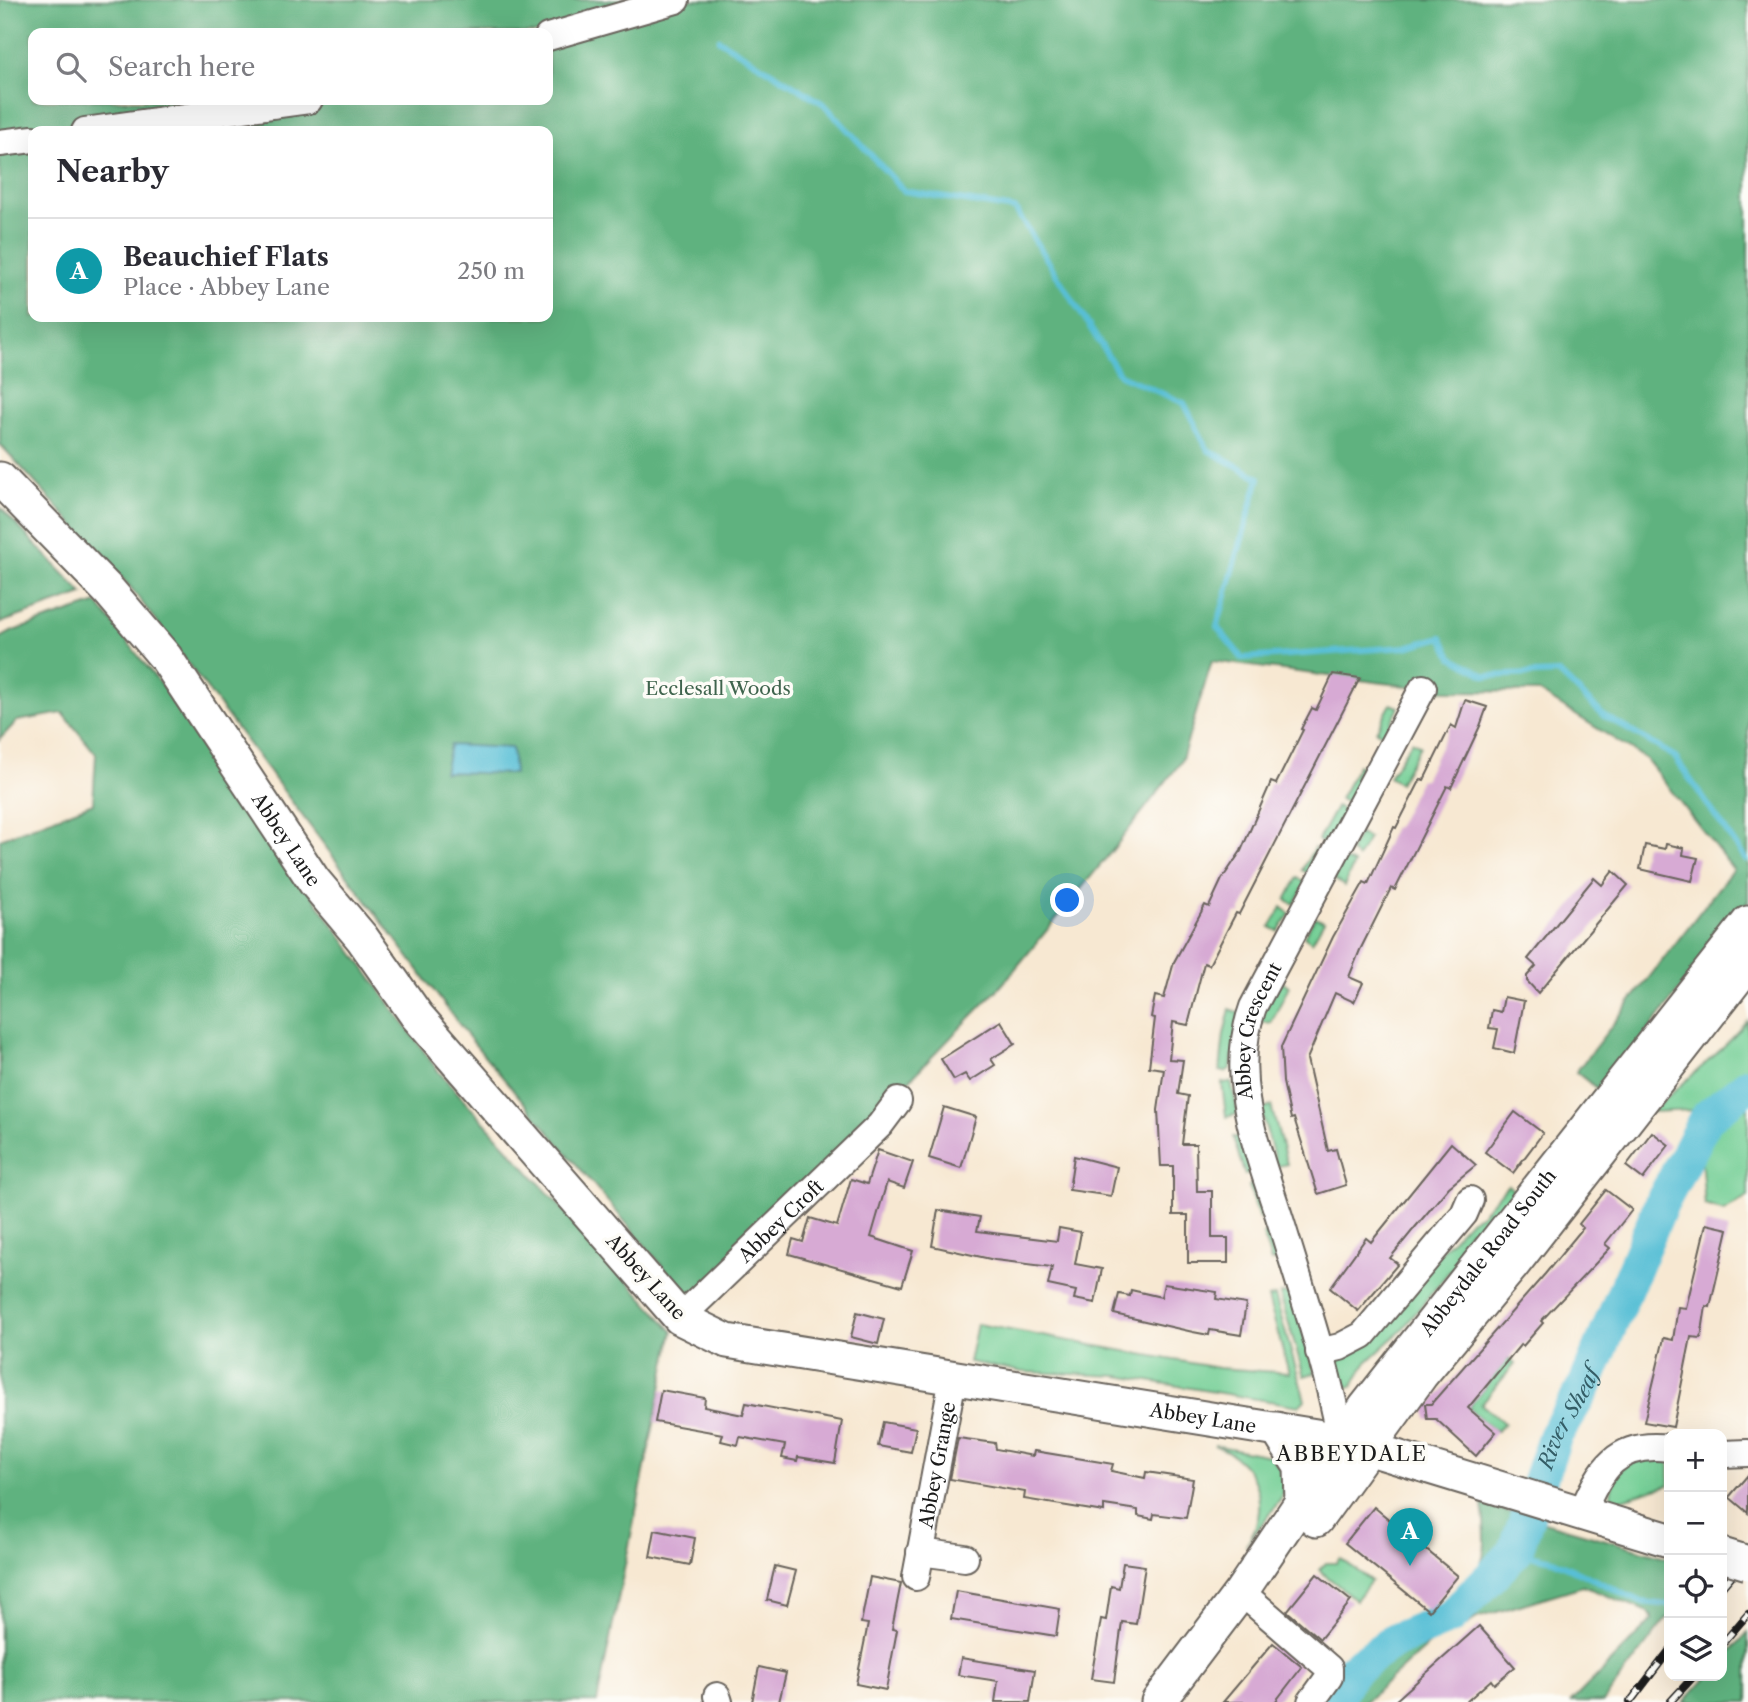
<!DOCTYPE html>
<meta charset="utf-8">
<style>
:root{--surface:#fff;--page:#f7f7f7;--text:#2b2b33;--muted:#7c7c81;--line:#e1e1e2;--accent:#d93025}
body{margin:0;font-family:"Libre Caslon Text",serif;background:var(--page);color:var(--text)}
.controls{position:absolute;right:21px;bottom:21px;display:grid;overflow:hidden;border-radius:14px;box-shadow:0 7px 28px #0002}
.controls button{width:63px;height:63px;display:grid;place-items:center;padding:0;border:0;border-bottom:2px solid var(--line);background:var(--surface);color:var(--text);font:35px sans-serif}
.you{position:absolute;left:1068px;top:901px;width:24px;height:24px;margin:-18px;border:5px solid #fff;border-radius:50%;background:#1a73e8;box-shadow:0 0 0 10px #1a73e833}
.badge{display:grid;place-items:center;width:46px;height:46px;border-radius:50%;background:var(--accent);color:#fff;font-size:23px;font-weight:700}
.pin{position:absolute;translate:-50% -58px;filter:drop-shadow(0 2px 4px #0008)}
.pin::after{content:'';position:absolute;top:37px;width:24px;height:21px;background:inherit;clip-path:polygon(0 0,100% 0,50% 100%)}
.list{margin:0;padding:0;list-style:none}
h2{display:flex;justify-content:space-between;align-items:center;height:91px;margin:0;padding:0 28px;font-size:30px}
h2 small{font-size:23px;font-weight:400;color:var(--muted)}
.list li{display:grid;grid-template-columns:46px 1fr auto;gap:21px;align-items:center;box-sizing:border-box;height:105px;padding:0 28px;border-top:2px solid var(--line)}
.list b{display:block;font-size:26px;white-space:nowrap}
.list p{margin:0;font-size:23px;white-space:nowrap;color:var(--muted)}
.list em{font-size:23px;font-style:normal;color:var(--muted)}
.icon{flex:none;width:38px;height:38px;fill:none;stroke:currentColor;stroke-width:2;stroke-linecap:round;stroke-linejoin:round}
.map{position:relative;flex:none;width:1748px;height:1702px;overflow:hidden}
.search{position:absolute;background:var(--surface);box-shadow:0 7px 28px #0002;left:28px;top:28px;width:525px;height:77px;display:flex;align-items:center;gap:18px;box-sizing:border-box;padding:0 24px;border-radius:14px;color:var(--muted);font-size:26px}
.panel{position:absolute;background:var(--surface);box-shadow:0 7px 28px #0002;left:28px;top:126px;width:525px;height:196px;border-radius:14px}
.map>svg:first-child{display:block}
.green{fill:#74cf96;stroke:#487659;stroke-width:2}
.forest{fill:#5fb27f;stroke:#3e674e;stroke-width:2;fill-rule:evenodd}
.water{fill:#58bfd6;stroke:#3a6e79;stroke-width:2}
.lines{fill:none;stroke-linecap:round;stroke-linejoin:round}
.stream{stroke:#58bfd6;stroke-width:6}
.river{stroke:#58bfd6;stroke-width:35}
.building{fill:#d7aad4}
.minor-casing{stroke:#69635c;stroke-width:30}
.major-casing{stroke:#69635c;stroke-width:37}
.minor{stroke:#fff;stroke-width:26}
.major{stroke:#fff;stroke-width:33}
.rail-casing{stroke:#1c1c1c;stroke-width:8}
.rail{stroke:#fdfcf7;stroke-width:5;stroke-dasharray:16;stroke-linecap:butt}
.major-bridge-casing{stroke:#69635c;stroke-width:37;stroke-linecap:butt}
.major-bridge{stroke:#fff;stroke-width:33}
.labels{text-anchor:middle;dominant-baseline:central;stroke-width:7;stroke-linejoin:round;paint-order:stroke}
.park-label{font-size:19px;fill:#3f644d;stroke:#fdfcf7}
.street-label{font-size:19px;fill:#1c1c1c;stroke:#fdfcf7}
.water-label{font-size:21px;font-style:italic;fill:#345d66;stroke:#fdfcf7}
.neighbourhood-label{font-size:21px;letter-spacing:2px;fill:#1c1c1c;stroke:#fdfcf7}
</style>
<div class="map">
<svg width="1748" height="1702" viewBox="0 0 1748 1702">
<rect width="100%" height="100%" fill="#fdfcf7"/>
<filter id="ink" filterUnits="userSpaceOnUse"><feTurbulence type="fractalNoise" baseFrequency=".0143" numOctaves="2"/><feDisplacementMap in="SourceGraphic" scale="14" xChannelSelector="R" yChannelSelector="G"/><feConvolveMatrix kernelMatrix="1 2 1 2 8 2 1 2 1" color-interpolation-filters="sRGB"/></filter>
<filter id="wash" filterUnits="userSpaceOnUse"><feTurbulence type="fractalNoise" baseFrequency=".00686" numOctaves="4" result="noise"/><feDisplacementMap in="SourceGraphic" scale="28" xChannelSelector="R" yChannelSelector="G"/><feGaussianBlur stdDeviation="1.57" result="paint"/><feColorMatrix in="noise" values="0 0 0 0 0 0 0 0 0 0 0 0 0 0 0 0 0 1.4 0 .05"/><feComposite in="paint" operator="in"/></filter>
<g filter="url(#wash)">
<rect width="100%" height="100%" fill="#f7e8d2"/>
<g class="green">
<path d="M1391,704L1399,707L1384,735L1376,731Z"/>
<path d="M1412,741L1420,746L1399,783L1389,777Z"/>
<path d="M1358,765L1367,770L1348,803L1340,799Z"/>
<path d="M1337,806L1344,811L1325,845L1318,840Z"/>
<path d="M1359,834L1369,838L1357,858L1350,851Z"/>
<path d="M1314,848L1322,853L1309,874L1302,870Z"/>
<path d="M1344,860L1354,864L1344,886L1334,879Z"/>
<path d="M1298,877L1306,883L1294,904L1286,900Z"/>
<path d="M1282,907L1290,914L1278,931L1270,927Z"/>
<path d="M1315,917L1324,921L1312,942L1304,936Z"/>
<path d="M1281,981L1289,986L1271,1023L1261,1022L1263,1008Z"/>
<path d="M1230,1009L1239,1013L1231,1068L1225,1072L1220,1071L1224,1034Z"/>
<path d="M1748,1021V1197L1724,1211L1705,1205L1697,1110L1651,1112L1725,1046Z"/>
<path d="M1231,1082L1238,1114L1226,1117L1222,1083Z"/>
<path d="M1271,1106L1287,1164L1279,1166L1276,1164L1261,1110Z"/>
<path d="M1233,1137H1242L1252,1173L1245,1175Z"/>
<path d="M1253,1183L1259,1186L1268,1216L1259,1219L1249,1186Z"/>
<path d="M1508,1185L1514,1191L1478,1236L1470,1230L1458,1246L1465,1252L1401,1331L1365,1364L1352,1387L1343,1386L1337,1370L1340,1359L1471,1219L1480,1215Z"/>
<path d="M1272,1231L1280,1259L1271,1262L1263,1234Z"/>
<path d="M1285,1293L1292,1297L1315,1373L1304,1376L1280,1294Z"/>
<path d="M1275,1296L1305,1400L1299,1406L1118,1376L1023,1372L969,1362L977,1324L1218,1368L1289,1373L1268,1298Z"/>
<path d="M1508,1358L1515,1364L1481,1404L1504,1423L1496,1432L1468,1408Z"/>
<path d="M1214,1445L1270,1456L1285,1474L1281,1499L1245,1546C1273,1508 1258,1461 1214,1445Z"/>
<path d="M1653,1459L1669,1461V1485L1612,1502C1608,1489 1617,1469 1630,1463C1636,1460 1646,1460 1653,1459Z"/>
<path d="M1340,1558L1371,1581L1356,1600L1319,1570L1326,1563H1336Z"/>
</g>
<g class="forest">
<path d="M0,0H1748V901L1601,1092L1576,1072L1733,869L1646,759L1539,692L1445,691L1212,661L1181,762L1112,851L1002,985L693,1302L471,1040L131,588L0,444ZM33,33H548V100H33ZM33,131H548V317H33Z"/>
<path d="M0,507L83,594L0,623Z"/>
<path d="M97,603L166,691L438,1071L673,1331L597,1702H0V839L93,803L96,754L63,713L17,721L0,739V638L13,631Z"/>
<path d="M1482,1504L1669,1558V1615L1603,1702H1571L1653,1619L1649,1612L1583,1586L1477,1618L1460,1629L1436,1611C1484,1572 1490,1566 1482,1504Z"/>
<path d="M1419,1622H1425L1438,1636L1365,1702H1321C1348,1666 1371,1630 1419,1622Z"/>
<path d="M1748,1632V1702H1684L1708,1676H1722V1661Z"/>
</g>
<path class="water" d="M450,745L512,748L514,774L444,772Z"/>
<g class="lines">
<g class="stream">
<path d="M719,40L824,104L904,191L1015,209L1120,375L1184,403L1208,450L1259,478L1217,627L1242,658L1406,647L1442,637L1452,657L1486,676L1559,673L1603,715L1674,756L1746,860"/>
<path d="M1515,1552L1553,1560L1641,1602L1669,1605"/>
</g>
<path class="river" id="s1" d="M1334,1702L1351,1671L1394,1641L1451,1617L1515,1552L1555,1436L1584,1388L1661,1204L1706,1118L1748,1085"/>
</g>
<g id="blocks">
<g class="building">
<path d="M1333,674L1360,678L1239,914L1236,913L1209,965L1204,963L1188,1025L1173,1022L1169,1059L1183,1060L1178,1094L1188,1096L1182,1144H1196L1197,1191H1212V1238H1228V1263H1188V1215H1173V1166H1161L1158,1110L1164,1069L1149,1067L1155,1018L1151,1017L1155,996L1164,998L1174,962L1205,905L1209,907L1222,879L1241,851L1271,782L1276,784L1303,730L1301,729L1312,708L1316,710Z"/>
<path d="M1465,700L1487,707L1480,726L1451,788L1447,786L1395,890L1391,888L1360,950L1349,977L1363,983L1354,1002L1335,993L1307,1059L1328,1151L1336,1149L1346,1185L1318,1194L1294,1118L1291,1119L1283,1082L1281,1047L1333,937L1364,882L1368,884L1394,827L1396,828L1421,779L1424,780L1451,725L1456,728Z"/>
<path d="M1666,844L1684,848L1683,855L1698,858L1692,881L1640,869L1645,845L1665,849Z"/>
<path d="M1613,871L1628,885L1538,993L1527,981V976L1536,966L1528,959L1594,878L1602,885Z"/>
<path d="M1504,997L1524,1001L1514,1053L1494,1048L1498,1029L1489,1028L1492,1010L1501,1012Z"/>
<path d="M1001,1021L1015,1044L991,1059L995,1065L970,1081L965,1074L954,1080L941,1059Z"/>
<path d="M944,1107L976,1117L961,1168L929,1158Z"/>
<path d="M1515,1112L1543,1133L1513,1173L1485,1152Z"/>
<path d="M1652,1132L1669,1145L1643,1179L1626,1166Z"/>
<path d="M1451,1143L1476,1165L1449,1187L1412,1231L1390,1258L1398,1264L1358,1311L1330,1288L1366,1238L1371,1242Z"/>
<path d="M878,1150L913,1162L904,1188L887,1182L871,1237L913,1251L902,1286L789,1254L793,1239L803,1242L810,1218L837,1226L851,1179L867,1184Z"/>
<path d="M1074,1156L1117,1167L1111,1196L1069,1190Z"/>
<path d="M1606,1190L1632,1210L1605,1244L1610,1248L1541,1321L1543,1323L1523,1346L1521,1344L1468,1408L1496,1432L1476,1456L1436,1419H1427L1425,1404H1431L1545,1274L1583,1228L1579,1224Z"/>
<path d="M938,1210L980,1217L977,1231L1057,1241L1059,1228L1081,1232L1075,1264L1102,1269L1095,1303L1074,1299L1076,1291L1048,1285L1052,1267L995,1260L932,1246Z"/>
<path d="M1706,1224L1728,1229L1710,1307L1706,1306L1701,1338L1691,1337L1673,1427L1644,1422L1664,1338L1673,1340L1678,1307L1686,1308Z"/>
<path d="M1164,1284L1217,1292L1216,1299L1246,1304L1241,1335L1210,1330L1209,1335L1193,1332L1114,1314L1119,1294L1130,1296L1131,1290L1161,1297Z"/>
<path d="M857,1312L884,1319L878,1344L851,1337Z"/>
<path d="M661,1390L705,1398L704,1407L743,1415L746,1403L842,1421L835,1463L798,1457L797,1461L782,1458L785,1445L740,1437L738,1445L721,1441L723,1434L655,1422Z"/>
<path d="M883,1422L916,1428L911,1452L878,1446Z"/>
<path d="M958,1438L995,1443L996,1449L1033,1456L1034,1451L1113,1464L1111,1471L1145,1478L1146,1472L1193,1479L1186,1518L1154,1514L1153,1519L1138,1516V1510L1104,1505V1512L1024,1499L1025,1492L950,1479Z"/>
<path d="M1748,1475V1513L1729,1497Z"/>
<path d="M1374,1507L1458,1576L1429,1611L1345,1543Z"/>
<path d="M655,1530L695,1538L690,1565L650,1557Z"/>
<path d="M1123,1563L1145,1566L1136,1624L1122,1622L1114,1682L1091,1679L1101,1619L1106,1620L1111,1586L1119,1588Z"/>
<path d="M775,1566L796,1571L787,1605L767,1600Z"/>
<path d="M1317,1574L1351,1601L1320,1639L1287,1611Z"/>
<path d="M870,1577L901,1583L892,1629L897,1630L886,1690L856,1684L868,1624L861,1623Z"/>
<path d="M956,1591L1060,1609L1056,1636L951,1619Z"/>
<path d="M1479,1626L1515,1667L1494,1684L1491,1680L1466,1702H1394Z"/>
<path d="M1273,1643L1302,1667L1275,1702H1223Z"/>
<path d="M961,1658L1035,1670L1030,1702H995L998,1681L958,1675Z"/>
<path d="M759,1667L786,1673L779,1702H752Z"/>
</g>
</g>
</g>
<g filter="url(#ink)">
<use href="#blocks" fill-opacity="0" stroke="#69635c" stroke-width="2"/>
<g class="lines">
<g class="minor-casing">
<g id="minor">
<path d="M548,37L676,0"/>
<path d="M85,131L309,100"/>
<path d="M0,143L33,139"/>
<path id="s2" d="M680,1318L880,1125L898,1101"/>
<path d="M1319,1352L1340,1347L1363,1335L1464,1214L1470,1200"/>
<path id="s3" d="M1341,1440C1328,1369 1304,1298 1283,1229C1261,1157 1226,1082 1253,1007L1423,688"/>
<path d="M1722,1454L1748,1453"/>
<path d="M1582,1513C1600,1469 1617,1441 1669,1448"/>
<path d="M920,1552L965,1558"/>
<path id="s4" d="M916,1577L953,1378"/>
<path d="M1241,1592L1329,1668V1677L1311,1702"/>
<path d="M717,1696L719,1702"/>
</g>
</g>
<g class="major-casing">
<g id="major">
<path id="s5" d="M0,479L109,591L166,658L314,881L362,938L417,1016L680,1318L727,1341L1341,1440L1669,1540"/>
<path d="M1277,1429L1301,1467L1302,1503"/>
<path d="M1316,1520L1421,1375L1511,1267L1748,964"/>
<path id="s6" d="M1158,1702L1241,1592L1365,1408L1748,923"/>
</g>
</g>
<use href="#minor" class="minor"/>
<use href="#major" class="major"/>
<g class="rail-casing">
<g id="rail">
<path d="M1722,1587L1748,1557"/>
<path d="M1722,1644L1748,1614"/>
<path d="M1630,1702L1669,1651"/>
<path d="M1670,1702L1694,1676"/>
</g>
</g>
<use href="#rail" class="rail"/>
<g class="major-bridge-casing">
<path id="major-bridge" d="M1722,1555L1748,1563"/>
</g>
<use href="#major-bridge" class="major-bridge"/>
</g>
</g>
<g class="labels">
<g class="park-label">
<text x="718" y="688">Ecclesall Woods</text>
</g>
<g class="street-label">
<text stroke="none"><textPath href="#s5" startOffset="462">Abbey Lane</textPath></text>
<text stroke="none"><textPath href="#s3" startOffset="425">Abbey Crescent</textPath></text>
<text stroke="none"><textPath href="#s2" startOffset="140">Abbey Croft</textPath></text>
<text stroke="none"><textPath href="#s6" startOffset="558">Abbeydale Road South</textPath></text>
<text transform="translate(646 1277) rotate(48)">Abbey Lane</text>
<text stroke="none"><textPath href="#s5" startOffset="1617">Abbey Lane</textPath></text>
<text stroke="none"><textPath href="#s4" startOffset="114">Abbey Grange</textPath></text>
</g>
<g class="water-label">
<text stroke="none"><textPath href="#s1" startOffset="385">River Sheaf</textPath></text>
</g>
<g class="neighbourhood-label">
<text x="1352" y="1453">ABBEYDALE</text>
</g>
</g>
</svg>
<div class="controls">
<button>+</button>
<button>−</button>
<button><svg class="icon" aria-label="locate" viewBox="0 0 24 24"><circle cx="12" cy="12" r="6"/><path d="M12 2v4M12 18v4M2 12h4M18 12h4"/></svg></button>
<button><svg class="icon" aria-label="layers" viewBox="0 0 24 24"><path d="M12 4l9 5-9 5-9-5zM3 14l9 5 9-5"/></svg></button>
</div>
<div class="you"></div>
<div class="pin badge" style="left:1410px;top:1566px;background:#0f9aa8">A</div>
<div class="search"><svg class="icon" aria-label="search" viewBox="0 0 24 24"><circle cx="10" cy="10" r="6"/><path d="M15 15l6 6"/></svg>Search here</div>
<section class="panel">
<h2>Nearby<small></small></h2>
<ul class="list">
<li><span class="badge" style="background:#0f9aa8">A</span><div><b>Beauchief Flats</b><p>Place · Abbey Lane</p></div><em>250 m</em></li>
</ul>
</section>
</div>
